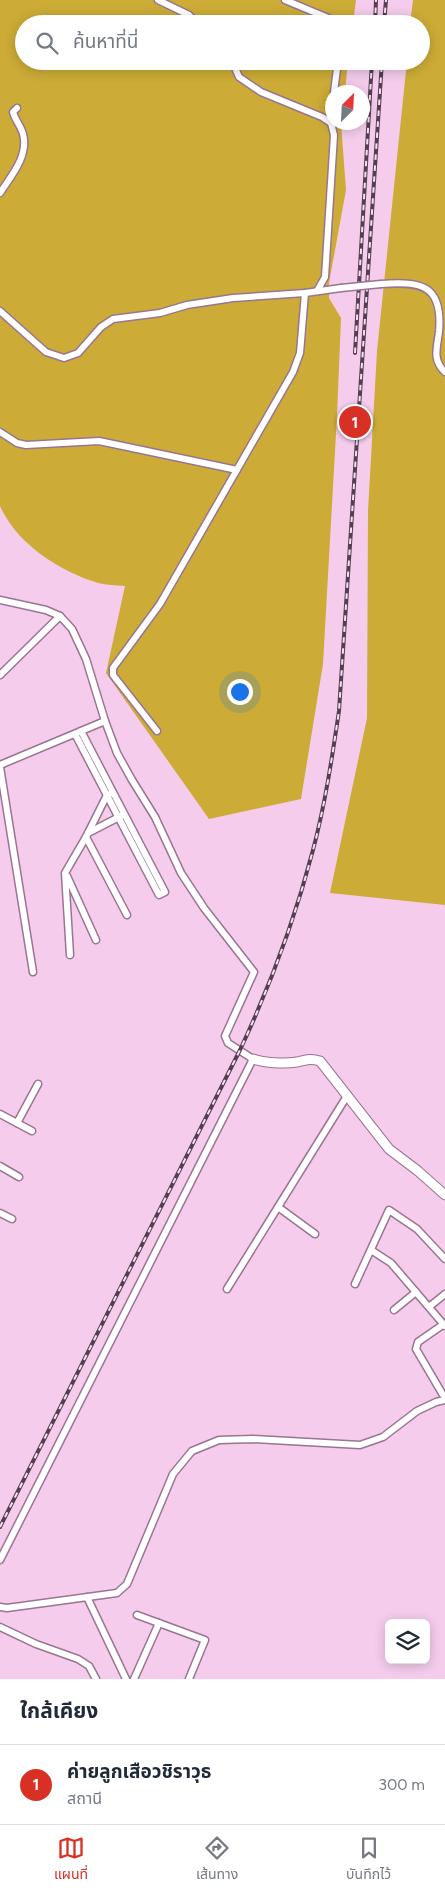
<!DOCTYPE html>
<html lang="th">
<meta charset="utf-8">
<style>
:root{--surface:#fff;--page:#f6f6f7;--text:#1f2937;--muted:#747a83;--line:#e0e1e3;--accent:#d93025}
body{margin:0;font-family:Figtree,"Noto Sans Thai",sans-serif;background:var(--page);color:var(--text)}
.controls{position:absolute;right:15px;bottom:15px;display:grid;overflow:hidden;border-radius:8px;box-shadow:0 2px 12px #0003}
.controls button{width:45px;height:45px;display:grid;place-items:center;padding:0;border:0;border-bottom:1px solid var(--line);background:var(--surface);color:var(--text);font:25px sans-serif}
.compass{position:absolute;left:325px;top:85px;width:45px;height:45px;border-radius:50%;background:var(--surface);box-shadow:0 2px 12px #0003;rotate:24deg}
.you{position:absolute;left:239px;top:691px;width:18px;height:18px;margin:-12px;border:4px solid #fff;border-radius:50%;background:#1a73e8;box-shadow:0 0 0 8px #1a73e833}
.badge{display:grid;place-items:center;width:32px;height:32px;border-radius:50%;background:var(--accent);color:#fff;font-size:16px;font-weight:700}
.pin{position:absolute;translate:-50% -50%;border:2px solid #fff;box-shadow:0 1px 5px #0006}
.list{margin:0;padding:0;list-style:none}
h2{display:flex;justify-content:space-between;align-items:center;height:65px;margin:0;padding:0 20px;font-size:21px}
h2 small{font-size:16px;font-weight:400;color:var(--muted)}
.list li{display:grid;grid-template-columns:32px 1fr auto;gap:15px;align-items:center;box-sizing:border-box;height:80px;padding:0 20px;border-top:1px solid var(--line)}
.list b{display:block;font-size:19px;white-space:nowrap}
.list p{margin:0;font-size:16px;white-space:nowrap;color:var(--muted)}
.list em{font-size:16px;font-style:normal;color:var(--muted)}
.icon{flex:none;width:28px;height:28px;fill:none;stroke:currentColor;stroke-width:2;stroke-linecap:round;stroke-linejoin:round}
.map{position:relative;flex:none;width:445px;height:1679px;overflow:hidden}
.search{position:absolute;background:var(--surface);box-shadow:0 2px 12px #0003;left:15px;right:15px;top:15px;height:55px;display:flex;align-items:center;gap:12px;box-sizing:border-box;padding:0 18px;border-radius:28px;color:var(--muted);font-size:19px}
.sheet{height:145px;background:var(--surface)}
nav{display:flex;justify-content:space-around;align-items:center;box-sizing:border-box;height:70px;border-top:1px solid var(--line);background:var(--surface);font-size:14px;color:var(--muted)}
nav a{display:grid;justify-items:center;gap:2px}
nav .on{color:var(--accent)}
.map>svg:first-child{display:block}
.green{fill:#ccac36}
.lines{fill:none;stroke-linecap:round;stroke-linejoin:round}
.street-casing{stroke:#997592;stroke-width:9}
.secondary-casing{stroke:#997592;stroke-width:11}
.street{stroke:#fff;stroke-width:6}
.secondary{stroke:#fff;stroke-width:9}
.rail-casing{stroke:#533f4f;stroke-width:4}
.rail{stroke:#fddcf6;stroke-width:2;stroke-dasharray:5.5;stroke-linecap:butt}
.street-bridge-casing{stroke:#997592;stroke-width:9;stroke-linecap:butt}
.street-bridge{stroke:#fff;stroke-width:6}
</style>
<div class="map">
<svg width="445" height="1679" viewBox="0 0 445 1679">
<rect width="100%" height="100%" fill="#f5ccec"/>
<g class="green">
<path d="M0,0H356L353,24H24V61H348L345,92H332V122L341,123L346,190L329,283V298L341,318L337,416L323,664L301,799L209,819L106,673L125,586C116,585 106,585 98,583C59,571 17,544 0,506Z"/>
<path d="M413,0H445V905L330,893L367,718L368,511L377,351L407,61H421V24H410Z"/>
</g>
<g class="lines">
<g class="street-casing">
<g id="street">
<path d="M158,0L189,15L198,24"/>
<path d="M285,0L333,20L336,24"/>
<path d="M232,61L239,77L261,92L322,117L331,123L334,135L325,277L317,291"/>
<path d="M334,92L338,61"/>
<path d="M331,123L332,107"/>
<path d="M0,193C11,176 29,156 23,134C21,126 15,120 13,112L17,108"/>
<path d="M381,284C422,281 443,285 439,332C437,348 432,360 445,372"/>
<path d="M0,311L46,352L64,358L78,353L101,327L113,319L160,313L187,305L233,298L305,293L341,288"/>
<path d="M0,432L17,443L26,445L99,441L237,470"/>
<path d="M0,600L46,610L60,616L72,629L86,659L105,721L117,753L132,780L155,817L181,873L204,908L254,972L225,1036L228,1043L253,1059L0,1560"/>
<path d="M0,675L60,616"/>
<path d="M157,731L113,675V668L160,604L293,372L300,353L305,293"/>
<path d="M75,734L159,895L165,892L81,731"/>
<path d="M0,765L105,721"/>
<path d="M0,767L33,972"/>
<path d="M88,833L121,816"/>
<path d="M86,837L127,915"/>
<path d="M67,876L96,940"/>
<path d="M70,955L65,873L86,837L107,795L110,794"/>
<path d="M0,1114L32,1131"/>
<path d="M17,1123L38,1084"/>
<path d="M0,1166L19,1177"/>
<path d="M278,1207L315,1234"/>
<path d="M0,1213L12,1219"/>
<path d="M371,1250L391,1263L445,1326"/>
<path d="M355,1284L389,1210L417,1229L445,1259"/>
<path d="M227,1289L347,1096"/>
<path d="M429,1307L445,1294"/>
<path d="M394,1310L416,1292"/>
<path d="M443,1395L416,1349L418,1342L444,1324"/>
<path d="M87,1597L126,1679"/>
<path d="M0,1607L7,1608L117,1593L127,1584L173,1474L192,1451L219,1440L253,1439L360,1445L383,1437L417,1411L436,1402L445,1400"/>
<path d="M137,1615L205,1640L189,1679"/>
<path d="M0,1627L36,1644L78,1659L89,1666L96,1679"/>
<path d="M134,1679L159,1623"/>
</g>
</g>
<g class="secondary-casing">
<path id="secondary" d="M253,1059C264,1063 285,1064 297,1062C306,1060 310,1058 320,1061L389,1149L418,1171L445,1195"/>
</g>
<use href="#street" class="street"/>
<use href="#secondary" class="secondary"/>
<g class="rail-casing">
<g id="rail">
<path d="M375,24L376,0"/>
<path d="M384,24L386,0"/>
<path d="M355,353L372,61"/>
<path d="M0,1527L240,1050C270,986 295,919 313,850C325,805 332,758 339,711L382,61"/>
</g>
</g>
<use href="#rail" class="rail"/>
<g class="street-bridge-casing">
<path id="street-bridge" d="M341,288L381,284"/>
</g>
<use href="#street-bridge" class="street-bridge"/>
</g>
</svg>
<div class="controls">
<button><svg class="icon" aria-label="layers" viewBox="0 0 24 24"><path d="M12 4l9 5-9 5-9-5zM3 14l9 5 9-5"/></svg></button>
</div>
<svg class="compass" viewBox="-18 -18 36 36"><path d="M0-13l5 13h-10z" fill="#e53935"/><path d="M0 13l5-13h-10z" fill="#747a83"/></svg>
<div class="you"></div>
<div class="pin badge" style="left:355px;top:422px">1</div>
<div class="search"><svg class="icon" aria-label="search" viewBox="0 0 24 24"><circle cx="10" cy="10" r="6"/><path d="M15 15l6 6"/></svg>ค้นหาที่นี่</div>
</div>
<section class="sheet">
<h2>ใกล้เคียง<small></small></h2>
<ul class="list">
<li><span class="badge">1</span><div><b>ค่ายลูกเสือวชิราวุธ</b><p>สถานี</p></div><em>300 m</em></li>
</ul>
</section>
<nav>
<a class="on"><svg class="icon" aria-label="map" viewBox="0 0 24 24"><path d="M3 6l6-2 6 2 6-2v14l-6 2-6-2-6 2zM9 4v14M15 6v14"/></svg>แผนที่</a>
<a><svg class="icon" aria-label="directions" viewBox="0 0 24 24"><path d="M12 3l9 9-9 9-9-9zM9 14v-3h6M13 9l2 2-2 2"/></svg>เส้นทาง</a>
<a><svg class="icon" aria-label="saved" viewBox="0 0 24 24"><path d="M7 4h10v16l-5-4-5 4z"/></svg>บันทึกไว้</a>
</nav>
